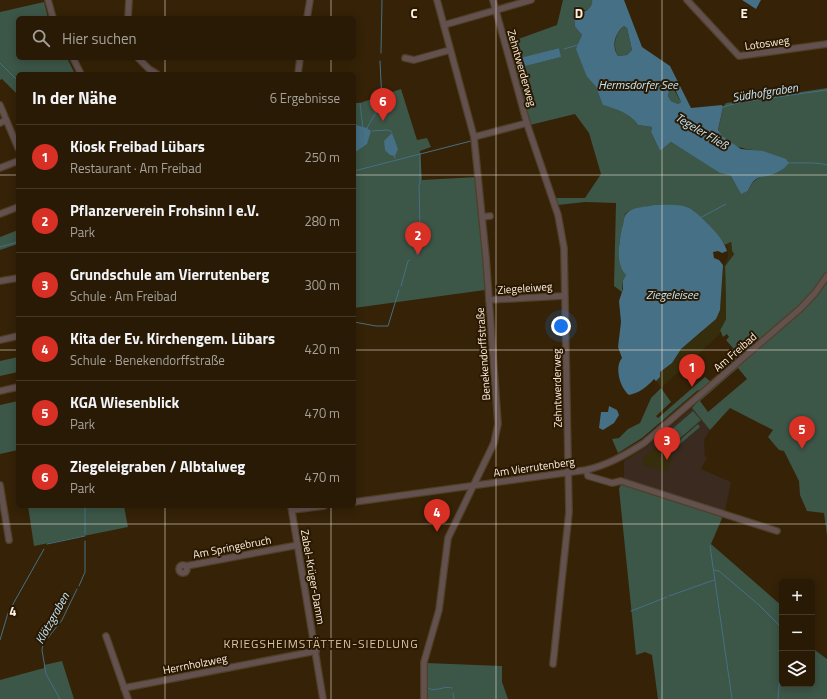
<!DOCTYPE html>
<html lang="de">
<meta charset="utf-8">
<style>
:root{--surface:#281a05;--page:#342713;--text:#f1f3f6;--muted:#a5a19a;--line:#443827;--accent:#d93025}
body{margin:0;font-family:"Titillium Web",sans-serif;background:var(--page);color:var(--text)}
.controls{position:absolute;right:12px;bottom:12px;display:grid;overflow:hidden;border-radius:6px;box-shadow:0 2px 10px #0003}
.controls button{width:36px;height:36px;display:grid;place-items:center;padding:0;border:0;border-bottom:1px solid var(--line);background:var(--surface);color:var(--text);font:20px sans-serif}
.you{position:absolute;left:561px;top:326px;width:14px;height:14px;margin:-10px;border:3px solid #fff;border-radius:50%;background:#1a73e8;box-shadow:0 0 0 6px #1a73e833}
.badge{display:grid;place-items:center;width:26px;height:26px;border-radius:50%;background:var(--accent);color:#fff;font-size:13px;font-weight:700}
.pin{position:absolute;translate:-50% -33px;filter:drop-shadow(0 1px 2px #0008)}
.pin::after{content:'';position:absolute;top:21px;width:14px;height:12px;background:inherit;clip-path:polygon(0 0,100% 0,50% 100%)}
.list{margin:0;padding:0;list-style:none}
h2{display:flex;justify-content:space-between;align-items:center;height:52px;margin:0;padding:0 16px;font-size:17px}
h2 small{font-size:13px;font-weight:400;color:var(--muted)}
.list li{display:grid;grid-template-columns:26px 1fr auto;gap:12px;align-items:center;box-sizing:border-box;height:64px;padding:0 16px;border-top:1px solid var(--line)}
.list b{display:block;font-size:15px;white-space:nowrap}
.list p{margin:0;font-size:13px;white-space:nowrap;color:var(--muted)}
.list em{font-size:13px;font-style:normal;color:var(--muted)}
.icon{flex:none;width:22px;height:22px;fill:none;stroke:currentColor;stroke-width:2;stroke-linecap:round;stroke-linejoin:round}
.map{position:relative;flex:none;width:827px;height:699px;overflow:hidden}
.search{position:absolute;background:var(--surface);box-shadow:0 2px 10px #0003;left:16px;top:16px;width:340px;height:44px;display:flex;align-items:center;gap:10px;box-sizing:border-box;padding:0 14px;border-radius:6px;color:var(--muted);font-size:15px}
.panel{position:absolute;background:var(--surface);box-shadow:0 2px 10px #0003;left:16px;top:72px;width:340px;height:436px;border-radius:6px}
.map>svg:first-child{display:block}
.education{fill:#3a2a1f}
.green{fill:#3c5647;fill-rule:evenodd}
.sand{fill:#362d0c}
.water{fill:#457085;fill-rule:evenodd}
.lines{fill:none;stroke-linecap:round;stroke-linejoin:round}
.stream{stroke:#457085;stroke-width:1}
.minor-casing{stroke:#513f26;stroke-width:8}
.minor{stroke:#62514f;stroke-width:5.5}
.grid{fill:none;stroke:#fdf1e1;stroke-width:1;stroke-opacity:0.55}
.labels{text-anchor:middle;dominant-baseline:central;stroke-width:4;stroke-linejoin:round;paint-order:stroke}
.street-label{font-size:11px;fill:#fdf1e1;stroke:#2a1800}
.water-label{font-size:12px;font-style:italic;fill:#bfe9ff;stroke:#2a1800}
.neighbourhood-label{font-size:12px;letter-spacing:1px;fill:#dac2a4;stroke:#2a1800}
.grid-label{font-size:13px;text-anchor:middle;font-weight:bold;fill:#fdf1e1;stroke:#2a1800;stroke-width:4;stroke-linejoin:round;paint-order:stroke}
</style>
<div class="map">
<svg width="827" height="699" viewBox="0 0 827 699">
<rect width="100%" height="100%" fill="#352207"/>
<path class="education" d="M692,408L710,430L704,440L705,457L707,458L701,469L731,482L725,511L624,480V461L645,448Z"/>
<g class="green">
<path d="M563,0H592C594,13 581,11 573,9L575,27L582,35L587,77L596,87L604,105C617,109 630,113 638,125L652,127L651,132L660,151L671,142L723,174L731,176L741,193L748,191C756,172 765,179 781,171L774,156C752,146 734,154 718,131L723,107L726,103L827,88V536L824,513L807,511L800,495L799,481L784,451L779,450L768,437L773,430L730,408L710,430L692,408L699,400L740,364L728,368L726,366L739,355L726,340L729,337L727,334L723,337L720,330L726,319L725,266L734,254L732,251L731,242L725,245C703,215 685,199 645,207C638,209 630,209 625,214L619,245L626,275L623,280L622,292L614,286L616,203L585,202L558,205L555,198H585L601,174L589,133L575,114L530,125L507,43L557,25ZM559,48L560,57L522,67L520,61L526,57ZM738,368L747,379L708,412L700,401Z"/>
<path d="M44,2L48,18H18V58H67L75,74H19L23,72L18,73V95L2,79L0,80V12Z"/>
<path d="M624,26L627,28L632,50L627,55L618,56C612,46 615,33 624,26Z"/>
<path d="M672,86L681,102L678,104L671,101L668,96L670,87Z"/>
<path d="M401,89L417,140L427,138L431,147L420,151L422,180L477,177L485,290L354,308V103H360Z"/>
<path d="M18,230V244L0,250V237Z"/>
<path d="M18,357V372L0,376V361Z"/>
<path d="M705,377L711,382L701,392L698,390L642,438L618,453L612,439L619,438L628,429L640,423L651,398L661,388L671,402L656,416L658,418Z"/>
<path d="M18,401V450L0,454V405Z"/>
<path d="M693,411L701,420L670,447L662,438Z"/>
<path d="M698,424L700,427L673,450L671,448Z"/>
<path d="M621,484L723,516L711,544L782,606V684H812V648L827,659V699H658L652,655L645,652L636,655L619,489Z"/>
<path d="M28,506H124L128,527L34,546Z"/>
<path d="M62,661L74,699H0V680L44,668V665Z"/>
<path d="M426,663L502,666V682L508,699H426Z"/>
</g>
<g class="sand">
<path d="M731,242L732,251L734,254L725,266L726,308V319L720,330V334L661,388L656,381L660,377V372L672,363L681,349L702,332L720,309L722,266H724L728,257L727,246L725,245Z"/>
<path d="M661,443L672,457L667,473L643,465V457Z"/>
</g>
<g class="water">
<path d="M592,0H624L642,47L670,66L691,108L722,105L723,107L718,130L722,136L741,149L763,151L786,159L789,163C785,167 782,171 776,173C761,180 756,172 748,191L741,194L731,176L720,173L671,142L660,151L651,132L652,127L638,125C630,113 616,109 603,105L596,87L587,77L576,49L582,35L575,27L573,9L577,6L582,8L583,12C589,10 593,6 592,0ZM624,26L627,28L632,50L627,55L618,56C611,46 615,33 624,26ZM672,86L674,87L681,102L678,104L671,101L668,96L670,87Z"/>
<path d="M742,0H761L756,9Z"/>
<path d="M559,48L561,57L522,67L520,58Z"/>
<path d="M356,125L367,128L371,131L367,144L354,153V126Z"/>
<path d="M392,133L398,149L395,156L390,155L385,150L384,141Z"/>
<path d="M654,205C665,205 681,203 691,209C702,217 724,238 727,251L722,253L718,251L713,252L714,258L719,260L723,265L720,310L716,319L681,349L672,363L660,372V377L656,381L654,379C647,387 639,393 629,395C620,388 614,367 622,358L618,347L621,322L619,301L623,289V280L626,275C615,263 619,243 622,228C624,223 623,216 627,213C632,207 647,207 654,205Z"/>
<path d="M609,406L617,410L619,415L614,423L603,430L599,428L601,412H608Z"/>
</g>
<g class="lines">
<g class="stream">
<path d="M564,49L578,45"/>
<path d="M381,53L382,0"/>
<path d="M516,61L519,60"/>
<path d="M0,63L18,81"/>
<path d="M508,63L523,121"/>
<path d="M360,103L363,128"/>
<path d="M723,107L741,102L827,90"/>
<path d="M367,128L382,102L380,61"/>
<path d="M372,131L388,130L392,132"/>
<path d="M420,154V184H419L420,229"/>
<path d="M394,155L395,158"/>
<path d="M788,163C798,163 820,162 827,165"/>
<path d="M354,171L471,141"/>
<path d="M700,218L726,204"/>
<path d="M0,247L18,242"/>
<path d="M417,255L414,233L421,232"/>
<path d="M401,286L408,261L410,260"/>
<path d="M354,322L376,326H388L399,290"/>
<path d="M85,534V506"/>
<path d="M47,544L85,536"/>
<path d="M710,546L732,699"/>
<path d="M714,570L719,571L759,605L782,628"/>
<path d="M79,586L85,572V541"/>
<path d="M669,596L714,580"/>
<path d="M631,611L667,597"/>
<path d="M0,640L8,613L44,549"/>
<path d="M428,688C435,693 444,685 452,688"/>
<path d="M453,693L454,699"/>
<path d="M60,699L46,674L42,650L43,644L62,620L77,589"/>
<path d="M778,699L782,648"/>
</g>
<g class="minor-casing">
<g id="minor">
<path d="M48,0L53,18"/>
<path d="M493,0L528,127L558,215L564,248L569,512L553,664"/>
<path d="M687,0L739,56L827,44"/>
<path d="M128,18L129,0"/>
<path d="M307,18L310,0"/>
<path d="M444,25L531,0"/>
<path d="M73,58L81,74"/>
<path d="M138,58L149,69L157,74"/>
<path d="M405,58L414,60L450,50"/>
<path d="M298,74L300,58"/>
<path d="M0,105L18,148"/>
<path d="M0,123L6,120"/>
<path d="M474,137L527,123"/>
<path d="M0,168L18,161"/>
<path d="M0,214L18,207"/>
<path d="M482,217L490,216"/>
<path d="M0,281L18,278"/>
<path d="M489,300L562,296"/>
<path d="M0,340L18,336"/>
<path d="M0,391L18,387"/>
<path d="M586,470L588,476L612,483L621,481L777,531"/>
<path d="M0,485L9,540"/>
<path d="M354,502L586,470C608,465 625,455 644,443L801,308L815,293L827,276"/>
<path d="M291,506L323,699"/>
<path d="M292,510L324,506"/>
<circle cx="183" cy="569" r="4"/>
<path d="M186,566L298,545"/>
<path d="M106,636L128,699"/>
<path d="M124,688L316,651"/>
<path d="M424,699V662L439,610L448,538L494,443L498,424L486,257L474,137L437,0"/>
</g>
</g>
<use href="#minor" class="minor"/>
</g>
<path class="grid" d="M165,0V18M331,0V18M496,0V699M662,0V699M165,58V74M331,58V74M0,175H18M354,175H827M0,350H18M354,350H827M165,506V699M331,506V699M0,524H827"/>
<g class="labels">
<g class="street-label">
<text transform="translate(767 43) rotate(-8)">Lotosweg</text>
<text transform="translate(522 68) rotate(74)">Zehntwerderweg</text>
<text transform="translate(525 288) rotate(-4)">Ziegeleiweg</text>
<text transform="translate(735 352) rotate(-41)">Am Freibad</text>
<text transform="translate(483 354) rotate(-94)">Benekendorffstraße</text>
<text transform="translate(557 388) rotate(-91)">Zehntwerderweg</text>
<text transform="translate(534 467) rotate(-8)">Am Vierrutenberg</text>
<text transform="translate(232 547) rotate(-11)">Am Springebruch</text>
<text transform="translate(313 577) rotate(80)">Zabel-Krüger-Damm</text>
<text transform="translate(195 664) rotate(-11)">Herrnholzweg</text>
</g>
<g class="water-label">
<text x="638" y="84">Hermsdorfer See</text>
<text transform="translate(765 92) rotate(-9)">Südhofgraben</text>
<text transform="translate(702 131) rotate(31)">Tegeler Fließ</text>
<text x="672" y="294">Ziegeleisee</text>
<text transform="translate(52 618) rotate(-61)">Klötzgraben</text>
</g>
<g class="neighbourhood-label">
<text x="321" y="643">KRIEGSHEIMSTÄTTEN-SIEDLUNG</text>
</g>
</g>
<g class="grid-label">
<text x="414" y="18">C</text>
<text x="579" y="18">D</text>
<text x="744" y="18">E</text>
<text x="13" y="616">4</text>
</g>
</svg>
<div class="controls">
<button>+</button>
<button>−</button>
<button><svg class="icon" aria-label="layers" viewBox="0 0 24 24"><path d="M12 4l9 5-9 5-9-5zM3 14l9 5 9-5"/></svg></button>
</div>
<div class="you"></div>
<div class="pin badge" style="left:692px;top:387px">1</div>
<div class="pin badge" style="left:418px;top:255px">2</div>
<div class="pin badge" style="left:667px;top:460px">3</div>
<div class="pin badge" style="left:437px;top:532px">4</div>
<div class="pin badge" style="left:802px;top:449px">5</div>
<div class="pin badge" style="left:383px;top:121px">6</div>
<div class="search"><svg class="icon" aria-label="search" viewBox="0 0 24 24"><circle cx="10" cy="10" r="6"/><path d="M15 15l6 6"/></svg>Hier suchen</div>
<section class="panel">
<h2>In der Nähe<small>6 Ergebnisse</small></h2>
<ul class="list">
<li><span class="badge">1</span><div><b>Kiosk Freibad Lübars</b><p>Restaurant · Am Freibad</p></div><em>250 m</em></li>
<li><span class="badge">2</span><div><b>Pflanzerverein Frohsinn I e.V.</b><p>Park</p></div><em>280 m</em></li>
<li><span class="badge">3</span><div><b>Grundschule am Vierrutenberg</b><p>Schule · Am Freibad</p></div><em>300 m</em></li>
<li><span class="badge">4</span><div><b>Kita der Ev. Kirchengem. Lübars</b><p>Schule · Benekendorffstraße</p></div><em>420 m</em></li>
<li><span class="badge">5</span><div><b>KGA Wiesenblick</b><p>Park</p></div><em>470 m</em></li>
<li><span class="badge">6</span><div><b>Ziegeleigraben / Albtalweg</b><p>Park</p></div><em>470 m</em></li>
</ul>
</section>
</div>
